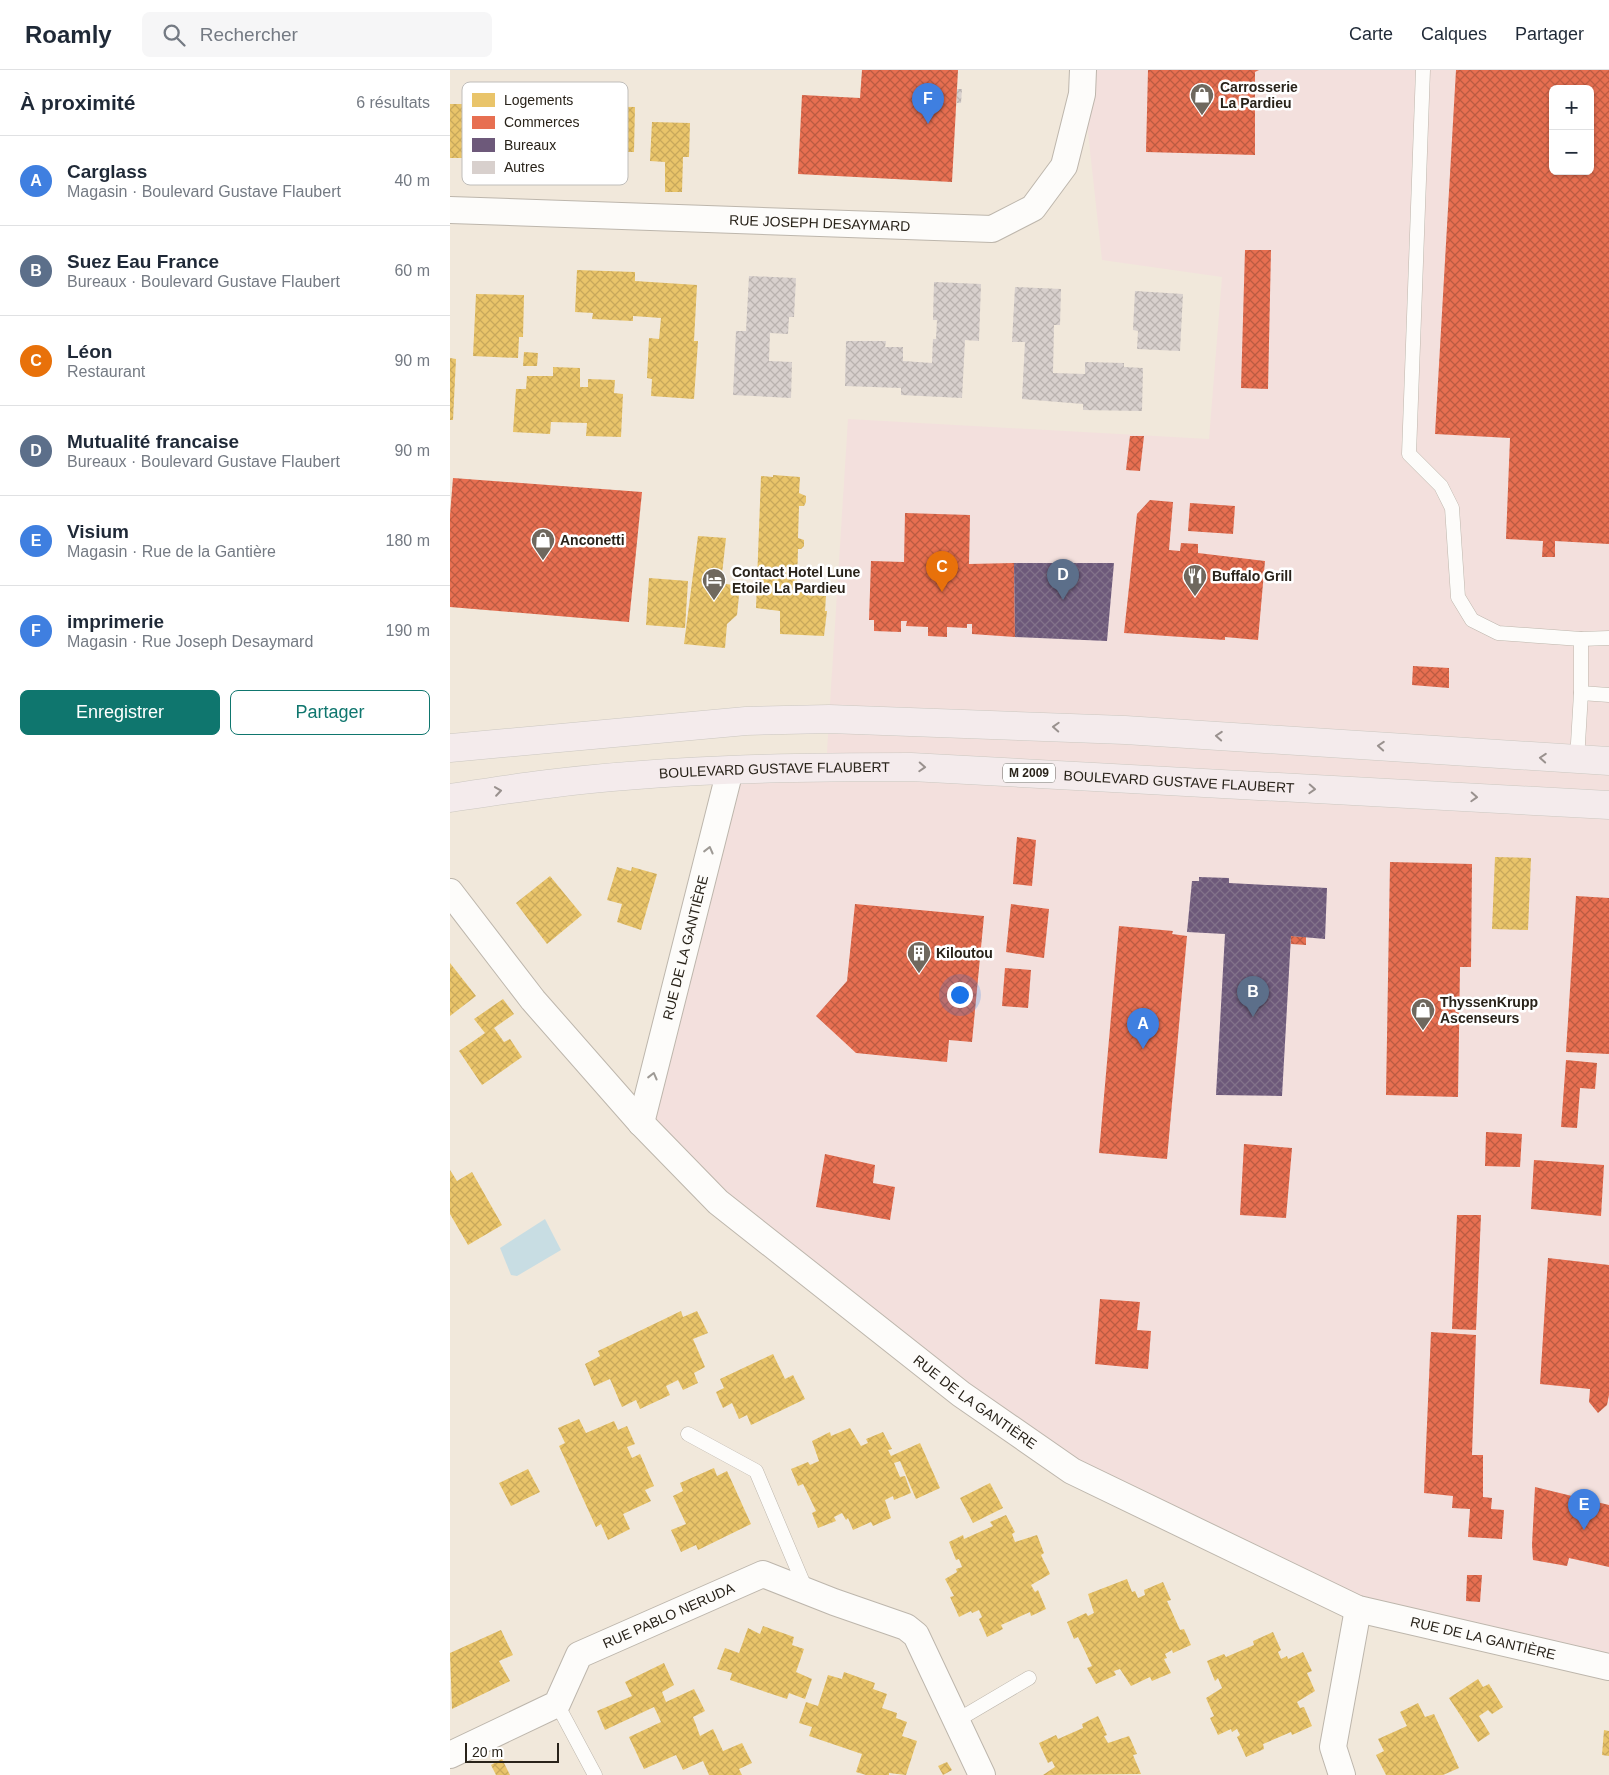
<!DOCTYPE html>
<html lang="fr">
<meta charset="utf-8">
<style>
:root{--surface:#fff;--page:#f6f6f7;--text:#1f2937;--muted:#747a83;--line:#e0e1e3;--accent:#0f766e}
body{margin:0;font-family:Helvetica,sans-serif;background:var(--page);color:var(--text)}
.controls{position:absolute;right:15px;top:15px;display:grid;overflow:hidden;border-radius:8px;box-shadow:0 1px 4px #0004}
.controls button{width:45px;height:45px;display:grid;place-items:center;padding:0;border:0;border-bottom:1px solid var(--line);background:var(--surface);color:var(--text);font:25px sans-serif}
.scale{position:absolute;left:15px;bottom:12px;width:94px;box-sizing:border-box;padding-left:5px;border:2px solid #29231a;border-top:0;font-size:14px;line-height:18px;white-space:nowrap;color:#29231a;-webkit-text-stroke:4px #fff;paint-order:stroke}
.you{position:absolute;left:509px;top:924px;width:18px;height:18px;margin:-12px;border:4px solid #fff;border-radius:50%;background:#1a73e8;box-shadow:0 0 0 8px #1a73e833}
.badge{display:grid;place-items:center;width:32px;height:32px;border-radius:50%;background:var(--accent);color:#fff;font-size:16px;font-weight:700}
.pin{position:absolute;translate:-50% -41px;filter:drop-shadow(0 1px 2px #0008)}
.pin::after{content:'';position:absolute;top:26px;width:18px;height:15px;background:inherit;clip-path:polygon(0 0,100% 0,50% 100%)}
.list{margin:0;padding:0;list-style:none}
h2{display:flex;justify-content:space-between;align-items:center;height:65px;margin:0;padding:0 20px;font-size:21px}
h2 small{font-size:16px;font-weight:400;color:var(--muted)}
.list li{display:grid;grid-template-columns:32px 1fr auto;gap:15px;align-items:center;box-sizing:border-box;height:90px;padding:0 20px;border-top:1px solid var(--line)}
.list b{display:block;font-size:19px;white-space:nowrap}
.list p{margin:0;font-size:16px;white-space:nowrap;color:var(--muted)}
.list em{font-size:16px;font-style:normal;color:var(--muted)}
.actions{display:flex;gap:10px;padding:15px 20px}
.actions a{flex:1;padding:11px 0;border:1px solid var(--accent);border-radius:8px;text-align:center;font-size:18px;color:var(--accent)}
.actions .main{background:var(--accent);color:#fff}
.icon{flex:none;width:28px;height:28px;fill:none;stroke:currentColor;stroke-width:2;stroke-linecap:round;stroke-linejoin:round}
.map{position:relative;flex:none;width:1159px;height:1705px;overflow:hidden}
header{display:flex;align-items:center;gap:30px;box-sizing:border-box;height:70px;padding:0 25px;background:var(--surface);border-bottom:1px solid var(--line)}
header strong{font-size:24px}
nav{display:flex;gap:28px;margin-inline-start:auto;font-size:18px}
.search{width:350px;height:45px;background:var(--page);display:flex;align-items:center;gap:12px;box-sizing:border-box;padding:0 18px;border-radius:8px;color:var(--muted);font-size:19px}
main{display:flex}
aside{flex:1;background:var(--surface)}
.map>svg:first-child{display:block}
.commercial{fill:#f3e0dd;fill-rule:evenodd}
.water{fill:#c8dde3}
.homes{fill:url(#homes-cross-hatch)}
.shops{fill:url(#shops-cross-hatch);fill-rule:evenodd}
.offices{fill:url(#offices-cross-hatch)}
.building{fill:url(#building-cross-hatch)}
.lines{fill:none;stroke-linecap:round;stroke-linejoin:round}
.service-casing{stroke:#bdb6ac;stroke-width:15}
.minor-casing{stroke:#bdb6ac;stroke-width:28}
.primary-casing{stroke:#cbc7c0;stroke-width:29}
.service{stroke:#fdfcfa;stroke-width:14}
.minor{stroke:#fdfcfa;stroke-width:26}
.primary{stroke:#f4ebec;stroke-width:28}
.oneway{stroke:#99918e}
.oneway2{stroke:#9e9a95}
.labels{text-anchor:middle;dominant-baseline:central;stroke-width:5;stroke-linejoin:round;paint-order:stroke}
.shield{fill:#fff;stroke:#69655f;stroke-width:1}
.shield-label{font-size:12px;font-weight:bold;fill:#29231a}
.poi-label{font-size:14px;font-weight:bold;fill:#29231a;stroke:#fff;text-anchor:start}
.street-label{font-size:14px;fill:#29231a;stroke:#fff}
.key{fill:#fff;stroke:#bfbdba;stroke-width:1}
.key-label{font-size:14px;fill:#29231a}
</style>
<header>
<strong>Roamly</strong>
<div class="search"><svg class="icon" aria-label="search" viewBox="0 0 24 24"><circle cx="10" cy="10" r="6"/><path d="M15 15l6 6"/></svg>Rechercher</div>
<nav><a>Carte</a><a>Calques</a><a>Partager</a></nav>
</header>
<main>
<aside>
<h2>À proximité<small>6 résultats</small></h2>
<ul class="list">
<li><span class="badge" style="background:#3f7fe0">A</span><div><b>Carglass</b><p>Magasin · Boulevard Gustave Flaubert</p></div><em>40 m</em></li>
<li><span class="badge" style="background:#5c6f8a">B</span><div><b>Suez Eau France</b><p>Bureaux · Boulevard Gustave Flaubert</p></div><em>60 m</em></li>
<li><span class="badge" style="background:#e8710a">C</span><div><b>Léon</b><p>Restaurant</p></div><em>90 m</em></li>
<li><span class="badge" style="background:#5c6f8a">D</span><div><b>Mutualité francaise</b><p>Bureaux · Boulevard Gustave Flaubert</p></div><em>90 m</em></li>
<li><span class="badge" style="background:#3f7fe0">E</span><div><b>Visium</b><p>Magasin · Rue de la Gantière</p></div><em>180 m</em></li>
<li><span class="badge" style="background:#3f7fe0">F</span><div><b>imprimerie</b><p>Magasin · Rue Joseph Desaymard</p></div><em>190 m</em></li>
</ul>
<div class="actions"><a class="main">Enregistrer</a><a>Partager</a></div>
</aside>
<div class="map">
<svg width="1159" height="1705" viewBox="0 0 1159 1705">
<defs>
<pattern id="homes-cross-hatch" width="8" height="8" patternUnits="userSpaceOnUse" patternTransform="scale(1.25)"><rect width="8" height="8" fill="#e9c46a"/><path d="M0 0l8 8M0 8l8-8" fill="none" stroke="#c8a85b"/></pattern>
<pattern id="shops-cross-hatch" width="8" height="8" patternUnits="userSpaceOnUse" patternTransform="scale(1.25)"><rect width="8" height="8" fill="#e76f51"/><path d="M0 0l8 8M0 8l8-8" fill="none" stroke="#bb5b42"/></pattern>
<pattern id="offices-cross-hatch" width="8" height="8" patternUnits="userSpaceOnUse" patternTransform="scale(1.25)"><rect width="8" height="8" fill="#6d597a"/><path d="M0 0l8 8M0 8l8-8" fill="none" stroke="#82728a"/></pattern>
<pattern id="building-cross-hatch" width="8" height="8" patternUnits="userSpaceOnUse" patternTransform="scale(1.25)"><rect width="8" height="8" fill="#d8d0cd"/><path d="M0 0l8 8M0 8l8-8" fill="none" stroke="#b9b2af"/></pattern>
</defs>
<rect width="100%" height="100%" fill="#f1e8db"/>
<path class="commercial" d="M635,0H1159V1597L908,1539L622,1401L191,1053L280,700L376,697L398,349L759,369L772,207L652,190L634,26ZM1103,19H1140V101H1103Z"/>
<path class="water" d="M95,1149L111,1180L67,1206L61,1205L50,1178Z"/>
<g class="homes">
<path d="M14,29H33L32,88H0V34H13Z"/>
<path d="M122,36L185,37L184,82H160V85L149,84L148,81H120Z"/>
<path d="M202,52L240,53L239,87H233L232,122H215V92L200,91Z"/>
<path d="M127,200L185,202V211L247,215L244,271H248L244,329L201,326L202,309L197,308L199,268L209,269L211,248L183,246V251L142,249L143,243L125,242Z"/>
<path d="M26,224L74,225L73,267H69L68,288L23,286Z"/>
<path d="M74,282L88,283L87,296H73Z"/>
<path d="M0,288L6,289L3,350H0Z"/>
<path d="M103,297L130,298V317H138V309L165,310L164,323L173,324L171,367L136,366L137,353L101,352L100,364L63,362L66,319H76L77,306H103Z"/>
<path d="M323,405L350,407L349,423L356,426V432L354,436H349L348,468L354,470V476L351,479H348L347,512L358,521L357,525L376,526L375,541H377L374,566L330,564V541L306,538L311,406L323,407Z"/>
<path d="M248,466L276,468L272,504L276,509V514L290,516L287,545L277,554L275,578L234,574Z"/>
<path d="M199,508L238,511L235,558L196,555Z"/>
<path d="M1045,787L1081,788L1078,860L1042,859Z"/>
<path d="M167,797L181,801L182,797L207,804L191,860L167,852L172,834L157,830Z"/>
<path d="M100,806L132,845L97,874L66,833Z"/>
<path d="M0,893L26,926L0,946Z"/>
<path d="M53,929L64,944L44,958L54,972L60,969L72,987L32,1015L9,981L35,963L24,949Z"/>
<path d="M0,1100L7,1111L22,1102L52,1155L18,1175L0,1144Z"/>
<path d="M231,1241L233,1247L247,1241L258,1263L243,1269L255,1297L244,1303L248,1313L233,1320L228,1310L216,1316L220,1325L190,1339L186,1330L172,1337L160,1309L144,1316L135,1294L150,1286L148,1281Z"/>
<path d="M323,1284L335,1309L343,1305L355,1329L301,1355L297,1345L289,1349L282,1333L273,1338L266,1322L274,1318L270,1309Z"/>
<path d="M129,1349L136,1363L164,1351L168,1360L177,1356L185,1374L177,1377L182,1388L190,1384L204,1416L195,1420L201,1431L173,1444L180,1459L158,1470L151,1454L146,1457L109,1376L115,1373L108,1358Z"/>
<path d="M400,1358L411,1376L418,1373L416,1369L433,1362L442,1379L438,1380L441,1386L470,1373L490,1418L466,1429L450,1391L444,1393L450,1407L455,1406L461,1423L444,1430L443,1426L435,1430L441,1448L423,1456L421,1452L403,1460L398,1448L396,1450L392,1443L384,1447L386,1451L368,1458L362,1443L366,1441L353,1414L348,1416L341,1399L358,1392L360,1395L369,1391L362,1371L380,1362L381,1366Z"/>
<path d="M264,1398L267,1406L277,1401L301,1454L248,1480L246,1475L231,1482L221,1460L236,1454L223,1426L233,1421L230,1413Z"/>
<path d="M78,1399L90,1422L61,1436L49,1413Z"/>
<path d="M540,1413L553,1438L523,1453L510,1428Z"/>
<path d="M556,1445L565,1462L562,1464L565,1472L587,1465L594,1483L591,1485L600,1504L581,1515L585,1522L588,1520L596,1539L581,1546L580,1542L551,1555L553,1559L537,1567L529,1549L532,1547L529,1540L522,1543L521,1541L509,1547L500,1527L504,1526L495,1509L507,1502L506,1499L512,1497L509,1489L506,1490L499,1472L513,1465L514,1469L543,1456L540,1452Z"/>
<path d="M677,1509L682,1522L685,1521L688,1528L695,1525L694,1520L713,1512L721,1530L717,1531L730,1560L734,1559L741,1575L723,1583L722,1580L715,1584L717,1588L714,1589L721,1603L702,1611L700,1607L681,1616L670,1599L664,1601L666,1605L646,1614L637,1598L642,1596L628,1567L624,1569L617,1552L636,1543L638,1546L644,1543L638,1524Z"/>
<path d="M313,1556L344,1567L342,1575L354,1579L346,1602L362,1609L355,1629L339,1623L337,1629L280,1610L282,1603L267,1599L275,1578L289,1583L298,1558L310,1564Z"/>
<path d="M51,1560L63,1585L49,1591L60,1611L2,1639L0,1583Z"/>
<path d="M823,1562L831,1580L828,1582L831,1589L837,1586L838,1589L853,1582L862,1601L857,1603L865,1621L847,1632L850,1638L854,1637L862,1656L842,1665L841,1662L813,1674L814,1679L796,1687L787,1667L790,1665L787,1659L782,1662L781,1659L768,1665L760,1648L764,1646L756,1628L772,1618L768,1608L765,1611L757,1591L774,1584L776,1587L804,1575L803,1571Z"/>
<path d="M214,1593L224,1615L212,1622L216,1632L244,1619L255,1641L243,1647L250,1666L263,1659L273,1681L292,1673L302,1693L289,1699L292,1705H259L253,1691L233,1700L226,1685L194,1699L179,1667L211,1652L204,1637L155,1660L147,1641L182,1626L175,1612Z"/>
<path d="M394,1602L425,1613L423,1619L437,1624L432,1638L447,1643L446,1648L457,1652L452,1666L467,1671L456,1705L439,1703V1705H416L406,1702L412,1684L359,1666L362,1657L349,1653L356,1632L368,1636L378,1605L392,1609Z"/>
<path d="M1028,1609L1033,1617L1039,1614L1053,1637L1042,1644L1038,1640L1029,1646L1040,1664L1028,1672L999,1628Z"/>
<path d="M968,1633L975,1647L984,1644L1009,1698L993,1705H936L926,1685L934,1681L928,1669L957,1656L950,1642Z"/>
<path d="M648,1646L657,1665L654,1666L658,1673L679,1666L687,1684L683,1685L691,1704L593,1705L605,1697L602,1691L598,1693L589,1673L606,1665L608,1669L633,1658L632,1654Z"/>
<path d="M1154,1660L1159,1661V1686L1152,1685Z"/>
<path d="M52,1689L60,1705H46L41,1695Z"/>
<path d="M497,1692L502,1700L493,1705L488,1696Z"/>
</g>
<g class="shops">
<path d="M412,0H508L502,112L348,104L352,25L410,28Z"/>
<path d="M698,0H809L805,2V85L696,82Z"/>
<path d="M1006,0H1159V474L1105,471V487H1092L1093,471L1056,469L1060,368L985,364ZM1103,19H1140V101H1103Z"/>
<path d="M795,180H821L818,319L791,318Z"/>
<path d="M680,366H694L690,401L676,400Z"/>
<path d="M3,408L192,422L179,552L0,537V445Z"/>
<path d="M700,430L723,432L719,480L730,481L731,473L748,474V483L815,491L808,570L775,567V570L674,563L687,444Z"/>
<path d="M740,433L785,436L783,464L738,461Z"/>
<path d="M455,443L520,445L519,494L564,493L565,567L522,564V554H517V558L497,557V567L478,566V557L456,556L457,551H451V562L424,561V550H419L421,491L454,492Z"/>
<path d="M963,596L999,598V618L962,615Z"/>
<path d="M567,767L586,770L582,816L563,814Z"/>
<path d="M940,792L1022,794L1021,897H1010L1008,1027L936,1025Z"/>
<path d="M1126,826L1159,828V984L1116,982Z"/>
<path d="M405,834L534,846L522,972L499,970L497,992L406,983L366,946L397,911Z"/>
<path d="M561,834L599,839L594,888L556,882Z"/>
<path d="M669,856L723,861L722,864L737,866L717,1089L649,1083Z"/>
<path d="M841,866L856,867V875L841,874Z"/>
<path d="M555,898L581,900L578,938L552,936Z"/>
<path d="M1116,990L1147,993L1145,1019L1130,1018L1127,1058L1111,1057Z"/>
<path d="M1036,1062L1072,1064L1070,1097L1035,1096Z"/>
<path d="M794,1074L842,1078L836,1148L790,1145Z"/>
<path d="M375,1084L425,1095L423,1113L445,1117L440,1150L366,1137Z"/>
<path d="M1084,1090L1154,1095L1151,1146L1081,1139Z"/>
<path d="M1007,1145H1031L1026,1260L1002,1259Z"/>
<path d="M1098,1188L1159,1195V1325L1157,1335L1148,1343L1139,1332L1140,1319L1090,1314Z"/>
<path d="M650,1229L690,1232L687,1260L701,1261L698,1299L645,1294Z"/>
<path d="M981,1262L1026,1265L1022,1385H1033V1427L1042,1428L1041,1439L1054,1440L1052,1469L1018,1467L1020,1439L1002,1438L1003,1426L974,1423Z"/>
<path d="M1085,1417L1159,1435V1497L1119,1488L1117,1496L1083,1490L1082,1475Z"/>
<path d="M1017,1505H1032L1030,1532L1016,1531Z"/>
</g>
<g class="offices">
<path d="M564,493H664L657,571L565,567Z"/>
<path d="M749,807L779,808V813L877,818L875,869L841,866L832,1026L766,1025L775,864L737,862L742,811H749Z"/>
</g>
<g class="building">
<path d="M507,19H512L511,33H507Z"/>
<path d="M299,206L346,208L344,247H339L338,264L320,263L319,291L342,292L341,328L283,325L286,261H296Z"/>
<path d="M484,212L531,214L529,271L515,270L512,328L451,325V318L395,316L396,271H436L435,277H453V291L482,293L483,269H486L487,250H483Z"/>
<path d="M565,217L611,219L610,255H604L603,303L635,304V292L674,293V297L693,298L692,341L633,340V334L572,329L575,272H562Z"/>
<path d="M685,221L733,224L730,281L687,279L688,261L683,260Z"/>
</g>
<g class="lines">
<g class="service-casing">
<g id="service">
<path d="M973,0L959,384L991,416L1002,438L1008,527L1022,550L1048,563L1131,569L1159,568"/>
<path d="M1131,623L1159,625"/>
<path d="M1127,690L1131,623V569"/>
<path d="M238,1364L306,1401L357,1522"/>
<path d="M107,1634L145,1705"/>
<path d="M506,1651L579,1608"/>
</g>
</g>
<g class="minor-casing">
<g id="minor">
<path id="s1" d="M0,140L542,159L583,138L614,96L632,24L633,0"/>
<path id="s2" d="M0,822L83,930L191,1053L268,1132L511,1324L622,1401L908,1539L1159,1597"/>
<path id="s3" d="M191,1053L280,700"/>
<path id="s4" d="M0,1685L107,1634L129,1585L313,1504L384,1532L456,1557L466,1565L532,1705"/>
<path d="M892,1705L883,1677L908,1539"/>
</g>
</g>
<g class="primary-casing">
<g id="primary">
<path d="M0,678L296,651L379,649L675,660L1159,691"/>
<path id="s5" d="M0,728C33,723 65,718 98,714C218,699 340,697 461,697L1159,735"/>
</g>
</g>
<use href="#service" class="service"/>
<use href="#minor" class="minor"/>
<use href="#primary" class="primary"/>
</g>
<defs><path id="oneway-chevron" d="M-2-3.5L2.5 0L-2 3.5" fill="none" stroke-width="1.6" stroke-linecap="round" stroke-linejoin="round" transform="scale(1.25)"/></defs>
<g class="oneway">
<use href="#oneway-chevron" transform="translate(606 657) rotate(-177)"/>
<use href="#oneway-chevron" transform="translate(769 666) rotate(-176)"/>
<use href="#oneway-chevron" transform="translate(931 676) rotate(-176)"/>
<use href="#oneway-chevron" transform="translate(1093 688) rotate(-176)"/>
<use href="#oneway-chevron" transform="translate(472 697) rotate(3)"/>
<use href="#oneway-chevron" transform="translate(862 719) rotate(3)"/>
<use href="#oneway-chevron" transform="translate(48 721) rotate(-8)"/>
<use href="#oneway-chevron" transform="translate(1024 727) rotate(3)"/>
</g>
<g class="oneway2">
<use href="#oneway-chevron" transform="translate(259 780) rotate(-76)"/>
<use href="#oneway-chevron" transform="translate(203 1006) rotate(-76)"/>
</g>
<defs>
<g id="shop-pin" transform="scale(1.25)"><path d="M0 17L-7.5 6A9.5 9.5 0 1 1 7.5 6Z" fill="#6f685e" stroke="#fff"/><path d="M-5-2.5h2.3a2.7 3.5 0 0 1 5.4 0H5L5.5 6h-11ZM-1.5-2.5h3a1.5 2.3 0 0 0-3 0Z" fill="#fff"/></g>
<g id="restaurant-pin" transform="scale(1.25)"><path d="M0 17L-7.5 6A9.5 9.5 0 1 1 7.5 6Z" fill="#6f685e" stroke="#fff"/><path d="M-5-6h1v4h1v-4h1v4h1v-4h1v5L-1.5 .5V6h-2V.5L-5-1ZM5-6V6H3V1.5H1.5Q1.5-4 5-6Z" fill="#fff"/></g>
<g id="hotel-pin" transform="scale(1.25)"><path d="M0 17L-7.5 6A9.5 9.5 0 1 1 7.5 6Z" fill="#6f685e" stroke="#fff"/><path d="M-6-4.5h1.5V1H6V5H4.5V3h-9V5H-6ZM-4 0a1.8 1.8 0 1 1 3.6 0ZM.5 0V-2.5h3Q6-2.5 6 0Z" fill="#fff"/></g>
<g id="building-pin" transform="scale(1.25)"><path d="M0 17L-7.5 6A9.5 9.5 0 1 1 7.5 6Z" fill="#6f685e" stroke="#fff"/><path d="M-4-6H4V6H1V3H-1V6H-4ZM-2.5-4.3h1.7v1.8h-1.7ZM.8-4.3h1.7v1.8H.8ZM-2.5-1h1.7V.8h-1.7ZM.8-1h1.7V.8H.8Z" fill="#fff"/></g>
</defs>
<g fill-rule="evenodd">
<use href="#shop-pin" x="752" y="25"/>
<use href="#shop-pin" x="93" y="470"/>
<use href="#restaurant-pin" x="745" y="506"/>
<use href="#hotel-pin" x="264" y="510"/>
<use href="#building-pin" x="469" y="883"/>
<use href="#shop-pin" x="973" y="940"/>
</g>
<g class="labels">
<rect class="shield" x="553" y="693.5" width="52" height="19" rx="4"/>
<g class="shield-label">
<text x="579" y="703">M 2009</text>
</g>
<g class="poi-label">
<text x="770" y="17">Carrosserie<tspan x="770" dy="16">La Pardieu</tspan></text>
<text x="110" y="470">Anconetti</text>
<text x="282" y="502">Contact Hotel Lune<tspan x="282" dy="16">Etoile La Pardieu</tspan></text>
<text x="762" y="506">Buffalo Grill</text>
<text x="486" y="883">Kiloutou</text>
<text x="990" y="932">ThyssenKrupp<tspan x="990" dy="16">Ascenseurs</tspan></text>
</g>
<g class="street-label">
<text stroke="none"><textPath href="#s1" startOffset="370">RUE JOSEPH DESAYMARD</textPath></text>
<text stroke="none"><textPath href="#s5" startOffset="326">BOULEVARD GUSTAVE FLAUBERT</textPath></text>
<text stroke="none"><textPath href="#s5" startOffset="731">BOULEVARD GUSTAVE FLAUBERT</textPath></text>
<text stroke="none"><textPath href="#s3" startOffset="181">RUE DE LA GANTIÈRE</textPath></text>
<text stroke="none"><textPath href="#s2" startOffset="736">RUE DE LA GANTIÈRE</textPath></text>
<text stroke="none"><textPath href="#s4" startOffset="270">RUE PABLO NERUDA</textPath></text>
<text stroke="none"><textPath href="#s2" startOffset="1301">RUE DE LA GANTIÈRE</textPath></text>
</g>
</g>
<rect x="12" y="12" width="166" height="103" rx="8" class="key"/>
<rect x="22" y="23" width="23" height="14" fill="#e9c46a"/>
<rect x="22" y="46" width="23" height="13" fill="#e76f51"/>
<rect x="22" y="68" width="23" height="14" fill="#6d597a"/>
<rect x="22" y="91" width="23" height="13" fill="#d8d0cd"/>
<g class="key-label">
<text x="54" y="35">Logements</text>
<text x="54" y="57">Commerces</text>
<text x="54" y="80">Bureaux</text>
<text x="54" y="102">Autres</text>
</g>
</svg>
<div class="controls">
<button>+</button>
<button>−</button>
</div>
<div class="scale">20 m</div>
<div class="you"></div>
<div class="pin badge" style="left:693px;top:979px;background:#3f7fe0">A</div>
<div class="pin badge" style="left:803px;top:947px;background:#5c6f8a">B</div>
<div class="pin badge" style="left:492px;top:522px;background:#e8710a">C</div>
<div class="pin badge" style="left:613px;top:530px;background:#5c6f8a">D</div>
<div class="pin badge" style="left:1134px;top:1460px;background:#3f7fe0">E</div>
<div class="pin badge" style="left:478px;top:54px;background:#3f7fe0">F</div>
</div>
</main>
